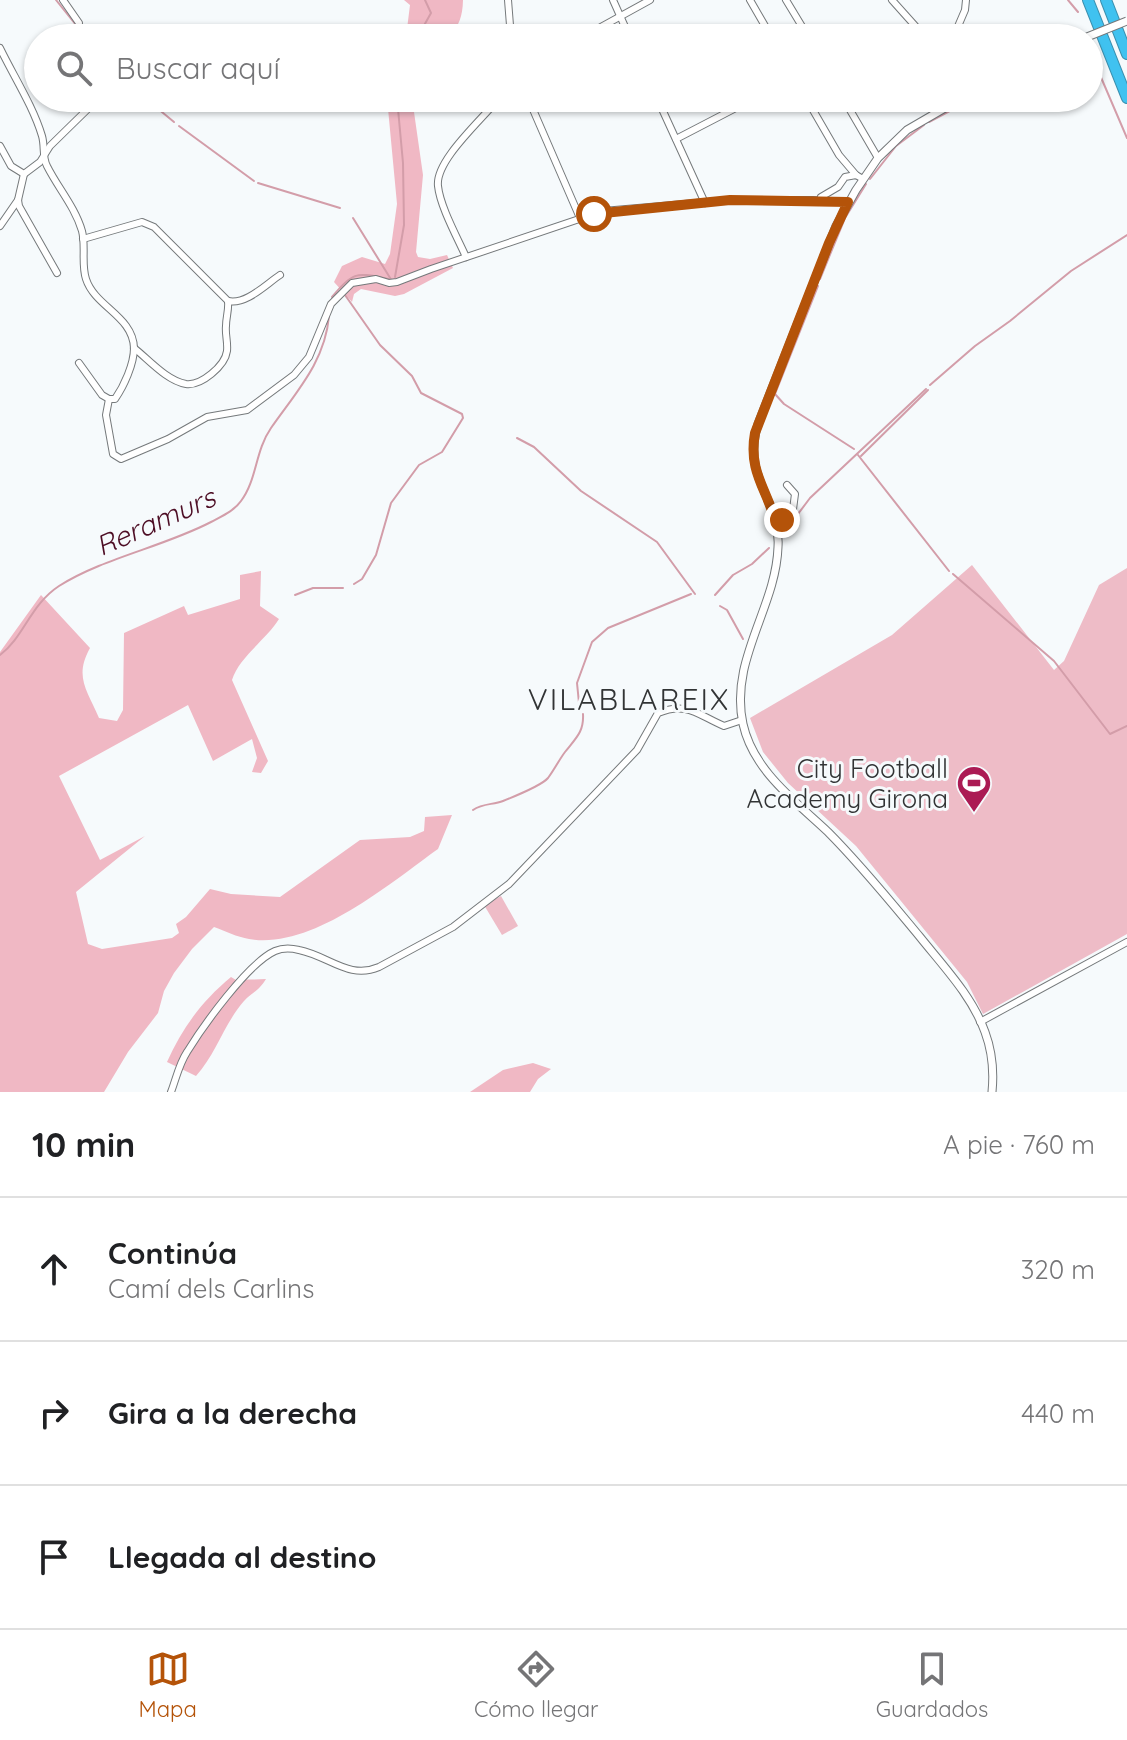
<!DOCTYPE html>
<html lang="es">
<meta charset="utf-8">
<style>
:root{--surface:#fff;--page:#f6f6f6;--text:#202124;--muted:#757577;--line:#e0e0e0;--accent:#b45309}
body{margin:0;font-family:Quicksand,sans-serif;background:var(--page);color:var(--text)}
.stop{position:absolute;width:24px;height:24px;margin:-18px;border:6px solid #b45309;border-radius:50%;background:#fff}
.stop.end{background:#b45309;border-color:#fff;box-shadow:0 2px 8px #0008}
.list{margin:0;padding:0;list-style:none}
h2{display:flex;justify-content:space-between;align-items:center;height:104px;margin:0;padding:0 32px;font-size:34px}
h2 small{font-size:26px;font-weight:400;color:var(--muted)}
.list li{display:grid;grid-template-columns:52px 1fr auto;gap:24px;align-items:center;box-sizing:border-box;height:144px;padding:0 32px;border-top:2px solid var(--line)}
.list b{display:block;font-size:30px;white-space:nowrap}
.list p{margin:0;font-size:26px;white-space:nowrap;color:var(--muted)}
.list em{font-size:26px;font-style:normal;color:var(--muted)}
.icon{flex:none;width:44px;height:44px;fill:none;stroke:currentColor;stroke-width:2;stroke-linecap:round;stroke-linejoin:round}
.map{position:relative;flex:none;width:1127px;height:1092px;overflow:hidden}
.search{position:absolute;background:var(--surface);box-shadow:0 2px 6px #0004;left:24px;right:24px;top:24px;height:88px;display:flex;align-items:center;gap:20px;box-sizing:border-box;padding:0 28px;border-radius:44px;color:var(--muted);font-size:30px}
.sheet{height:536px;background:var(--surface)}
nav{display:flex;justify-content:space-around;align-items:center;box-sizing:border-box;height:112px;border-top:2px solid var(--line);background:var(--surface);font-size:22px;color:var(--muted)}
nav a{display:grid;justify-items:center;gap:4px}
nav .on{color:var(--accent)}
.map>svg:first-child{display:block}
.green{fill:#eebcc7}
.forest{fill:#f0b8c4}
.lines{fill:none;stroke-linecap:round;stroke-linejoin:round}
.stream{stroke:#d39da9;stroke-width:2}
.minor-casing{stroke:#75797b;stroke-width:8}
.tertiary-casing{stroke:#75797b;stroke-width:9}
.motorway-casing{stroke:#3b90af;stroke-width:12}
.minor{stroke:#fff;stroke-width:6}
.tertiary{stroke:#fff;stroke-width:7}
.motorway{stroke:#40c2f0;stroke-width:10}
.tertiary-bridge-casing{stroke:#75797b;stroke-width:9;stroke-linecap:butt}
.tertiary-bridge{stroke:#fff;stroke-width:7}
.route{stroke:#b45309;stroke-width:10}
.labels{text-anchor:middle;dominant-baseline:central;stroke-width:6;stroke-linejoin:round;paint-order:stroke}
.poi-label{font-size:26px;fill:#323435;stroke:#f6fafc;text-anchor:end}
.water-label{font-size:28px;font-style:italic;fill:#4d0d24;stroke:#f6fafc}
.quarter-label{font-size:30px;letter-spacing:2px;fill:#323435;stroke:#f6fafc}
</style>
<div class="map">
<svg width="1127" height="1092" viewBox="0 0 1127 1092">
<rect width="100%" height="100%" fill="#f6fafc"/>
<g class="green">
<path d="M972,565L1054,670L1064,661L1099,585L1127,568V934L983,1014L967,982L856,846L788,783L763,752L750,718L892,635Z"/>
<path d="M501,896L518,926L502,935L484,905Z"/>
</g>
<g class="forest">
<path d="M404,0H463C462,44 436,38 401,38L407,29L410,5Z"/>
<path d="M387,98H412L423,175L416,252L418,257L430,259L447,255L453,268L404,294L395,296L361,289L354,294L352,302L334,282L342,266L362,257L385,264L390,254L397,204Z"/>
<path d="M261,571L260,606L279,619C266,640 239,657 232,680L268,761L261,773L252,772L257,758L252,739L213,761L188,705L59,776L100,860L145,836L76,892L88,944L102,949L172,938L179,933L176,924L186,917L210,889L231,894L280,897L360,840L410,837L424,831L425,817L452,815L438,849C389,884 312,950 249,939C237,937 225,931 214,927L192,949L174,973L164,991L158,1013L128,1052L104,1092H0V652L41,595L90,648C74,677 87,690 99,718L117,721L123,710L124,633L184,606L188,615L240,599V575Z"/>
<path d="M231,977L236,980L266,979C258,992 252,992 244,1001C224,1024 216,1054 196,1076L167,1062C182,1028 202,1001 231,977Z"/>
<path d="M533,1063L551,1069L538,1079L530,1092H470L503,1070Z"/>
</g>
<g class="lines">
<g class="stream">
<path d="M56,0L76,25"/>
<path d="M1068,0L1078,12"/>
<path d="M82,32L87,38"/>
<path d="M417,38L431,13L425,0"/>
<path d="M1097,62L1100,75L1127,138"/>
<path d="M145,98L174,122"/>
<path d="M929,122L974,98"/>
<path d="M179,126L254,181"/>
<path d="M870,179L896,146L924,125"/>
<path d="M258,183L340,208"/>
<path d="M353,218L392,281"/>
<path d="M395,277L404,225L403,163L397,98"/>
<path d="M820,279L845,218L866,184"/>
<path d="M818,286L775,394L784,404L854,449"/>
<path d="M345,295L380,345L412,376L421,393L462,414L463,418L442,452L419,465L391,503L376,555L362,579L354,584"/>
<path d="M332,297C354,270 357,273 389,279"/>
<path d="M930,385L975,346L1010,321L1071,271L1127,235"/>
<path d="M517,438L534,447L581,491L657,542L695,594"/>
<path d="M858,455L949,571"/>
<path d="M861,456L928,390"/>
<path d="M795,518L810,498L926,389"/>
<path d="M784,532L788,527"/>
<path d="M953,574L1054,661L1110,734L1127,726"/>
<path d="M295,595L313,588H343"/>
<path d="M715,595L733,575L752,564L769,548"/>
<path d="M720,606L727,610L743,639"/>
<path d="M0,655C24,637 30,605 59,586C103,558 163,547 211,522C222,516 234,511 241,501C257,480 255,451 271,428C296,392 325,362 329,316"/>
<path d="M579,703L577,683L592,642L608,628L691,594"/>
<path d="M473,810C483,803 493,805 503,801C513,797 542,785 548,778C554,770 559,760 565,752C576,738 584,732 583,714"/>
</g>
<g class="minor-casing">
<g id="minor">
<path d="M63,0L79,23L78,32L82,38"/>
<path d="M508,0L511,38"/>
<path d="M613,0L630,38"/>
<path d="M750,0L772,38"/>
<path d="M786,0L809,38"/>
<path d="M892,0L926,38"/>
<path d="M581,38L650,0"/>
<path d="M953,38L965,10L966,0"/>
<path d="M0,48C14,77 33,106 42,136C45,146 42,157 47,166C58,188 75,207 82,231C86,246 81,264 86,279C95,307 133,316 134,348C134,364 124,386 115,399H109L106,415L113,454L121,459L168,439L207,417L247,410L294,375L309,357L331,304L352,283L376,279L389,283L397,282L431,269L603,211L730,200H813L848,202"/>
<path d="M528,98L580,218"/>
<path d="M657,98L705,203"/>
<path d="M806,98L839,155L856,175"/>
<path d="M843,98L878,158"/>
<path d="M926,98L934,112"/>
<path d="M676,139L755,98"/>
<path d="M0,146L11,166L24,174L40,162L50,146L99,98"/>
<path d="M24,174L18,200L19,206L57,273"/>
<path d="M821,197L838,187L845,177L856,175L863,179"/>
<path d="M0,226L18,200"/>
<path d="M83,239L142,222L154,227L228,301C229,310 226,317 226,326C225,334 228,342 227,351C225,366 201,386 186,384C167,381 148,359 134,348"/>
<path d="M466,257C457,237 440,206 438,186C435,160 483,119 499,98"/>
<path d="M228,301C246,305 265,285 280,275"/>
<path d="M79,363L102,395L109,399"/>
<path d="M776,523L792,517L795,494L787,485"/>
<path d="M980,1022L1127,942"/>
<path d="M171,1092C176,1079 179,1064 187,1052C203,1026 248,963 275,951C282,948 291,948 299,950C329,956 349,980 379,967L453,927L509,884L637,750L658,713C687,701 698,715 724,726L742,720"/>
</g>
</g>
<g class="tertiary-casing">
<path id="tertiary" d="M962,98L907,130L878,158L856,190L836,226L758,424C741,479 781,499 778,547C776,608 729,660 743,724C753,770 795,801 828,832C861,865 890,901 920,937C944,967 972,996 985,1032C992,1051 994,1072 992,1092"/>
</g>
<g class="motorway-casing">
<g id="motorway">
<path d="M1088,0L1127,98"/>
<path d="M1106,0L1127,54"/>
</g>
</g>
<use href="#minor" class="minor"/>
<use href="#tertiary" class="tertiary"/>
<use href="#motorway" class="motorway"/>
<g class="tertiary-bridge-casing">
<path id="tertiary-bridge" d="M1087,37L1127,21"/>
</g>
<use href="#tertiary-bridge" class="tertiary-bridge"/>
</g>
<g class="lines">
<path class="route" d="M594,214L730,200L848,202L829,243L755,433C748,472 767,489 776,523L782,520"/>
</g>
<defs>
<g id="stadium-pin" transform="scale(1.8)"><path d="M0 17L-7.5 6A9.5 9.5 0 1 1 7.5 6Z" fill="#ab1b54" stroke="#f6fafc"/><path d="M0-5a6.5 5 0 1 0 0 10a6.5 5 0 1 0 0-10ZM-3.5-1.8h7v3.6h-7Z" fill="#fff"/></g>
</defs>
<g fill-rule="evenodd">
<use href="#stadium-pin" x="974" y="783"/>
</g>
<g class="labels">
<g class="poi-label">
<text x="948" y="768">City Football<tspan x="948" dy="30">Academy Girona</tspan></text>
</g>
<g class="water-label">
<text transform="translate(155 521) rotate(-24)">Reramurs</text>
</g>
<g class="quarter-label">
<text x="629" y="699">VILABLAREIX</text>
</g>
</g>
</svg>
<div class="stop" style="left:594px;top:214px"></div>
<div class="stop end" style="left:782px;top:520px"></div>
<div class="search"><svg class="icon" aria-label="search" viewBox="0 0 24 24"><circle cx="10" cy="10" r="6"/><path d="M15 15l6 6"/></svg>Buscar aquí</div>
</div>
<section class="sheet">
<h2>10 min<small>A pie · 760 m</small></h2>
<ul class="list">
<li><svg class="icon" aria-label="ahead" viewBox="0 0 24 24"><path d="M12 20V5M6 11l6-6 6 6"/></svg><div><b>Continúa</b><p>Camí dels Carlins</p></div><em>320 m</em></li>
<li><svg class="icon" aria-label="right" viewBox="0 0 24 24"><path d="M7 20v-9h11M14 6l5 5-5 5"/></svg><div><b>Gira a la derecha</b></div><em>440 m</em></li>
<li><svg class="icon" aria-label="arrive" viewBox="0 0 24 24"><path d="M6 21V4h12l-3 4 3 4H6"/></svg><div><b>Llegada al destino</b></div></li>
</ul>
</section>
<nav>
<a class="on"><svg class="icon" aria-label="map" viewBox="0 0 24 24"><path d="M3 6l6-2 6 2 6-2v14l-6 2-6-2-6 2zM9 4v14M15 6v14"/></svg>Mapa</a>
<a><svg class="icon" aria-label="directions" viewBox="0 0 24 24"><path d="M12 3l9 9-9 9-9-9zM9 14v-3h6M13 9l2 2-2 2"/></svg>Cómo llegar</a>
<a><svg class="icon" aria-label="saved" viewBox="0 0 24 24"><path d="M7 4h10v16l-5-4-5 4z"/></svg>Guardados</a>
</nav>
